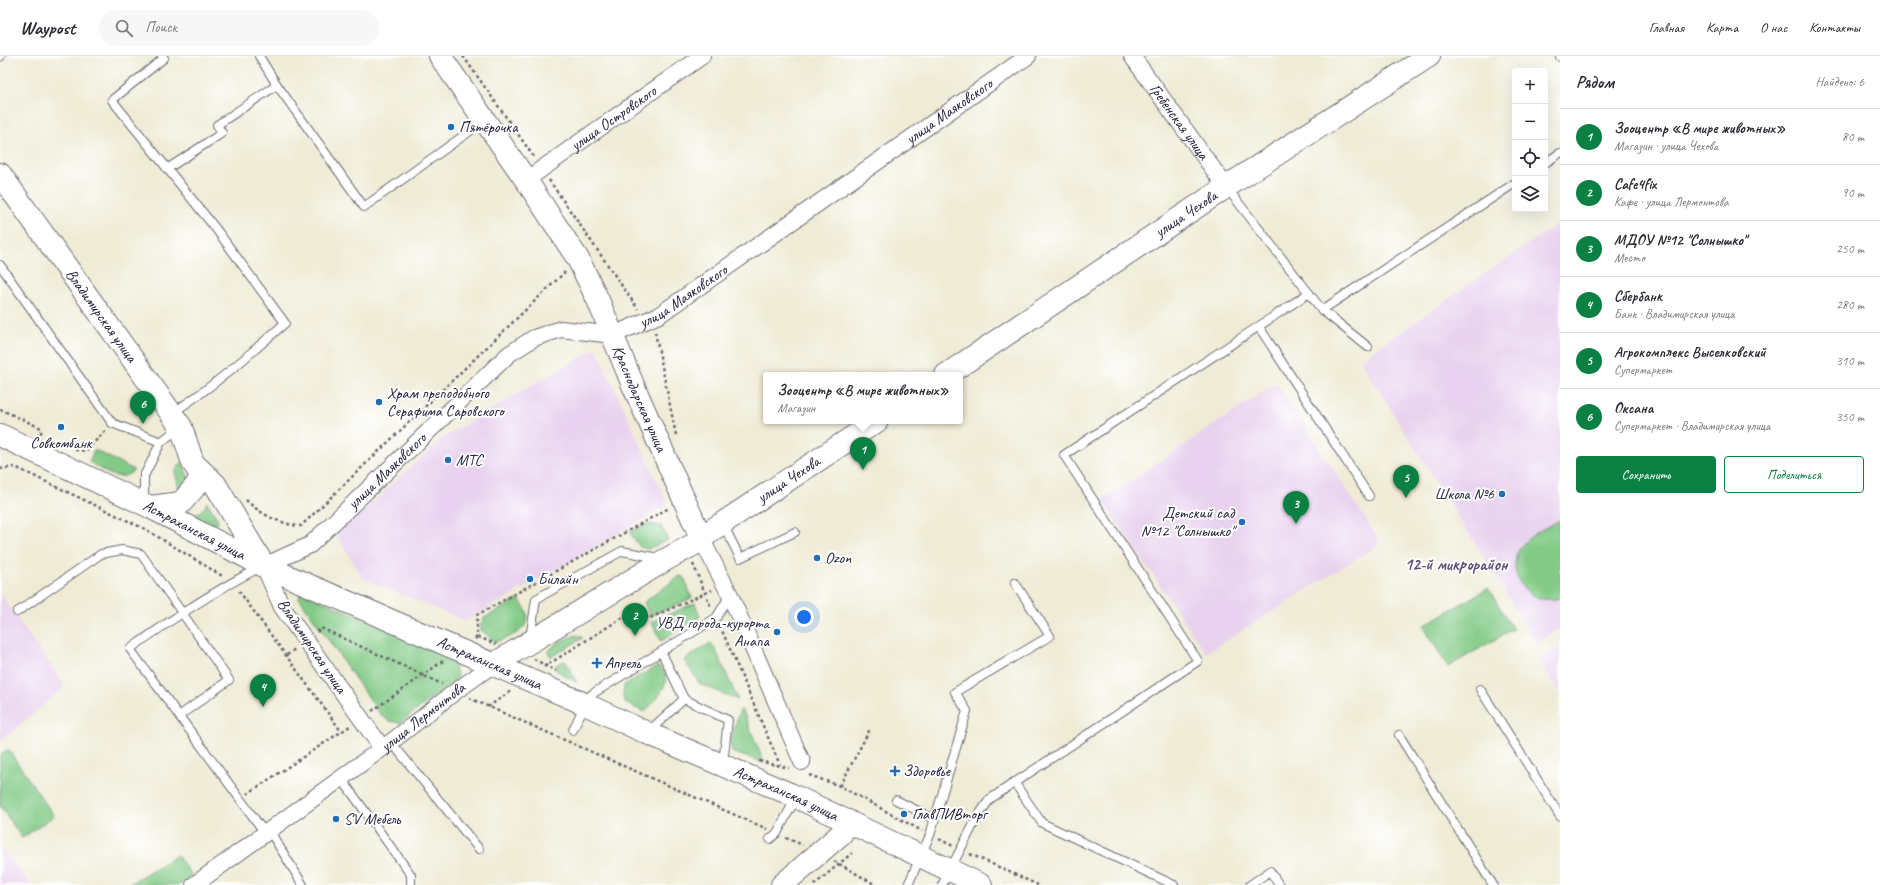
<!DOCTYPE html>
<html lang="ru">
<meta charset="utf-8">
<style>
:root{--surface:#fff;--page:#f7f7f7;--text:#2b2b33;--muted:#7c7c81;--line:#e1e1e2;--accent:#0b8043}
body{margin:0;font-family:Caveat,sans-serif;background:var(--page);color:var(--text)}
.controls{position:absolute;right:12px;top:12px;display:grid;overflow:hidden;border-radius:4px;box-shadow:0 4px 16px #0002}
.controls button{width:36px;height:36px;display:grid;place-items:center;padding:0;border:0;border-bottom:1px solid var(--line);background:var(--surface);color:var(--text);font:20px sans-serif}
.you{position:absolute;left:804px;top:561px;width:14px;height:14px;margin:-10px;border:3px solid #fff;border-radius:50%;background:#1a73e8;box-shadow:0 0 0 6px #1a73e833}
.badge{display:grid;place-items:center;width:26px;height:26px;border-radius:50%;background:var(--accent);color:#fff;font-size:13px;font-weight:700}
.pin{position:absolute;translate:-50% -33px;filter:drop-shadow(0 1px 2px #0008)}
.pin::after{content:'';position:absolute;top:21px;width:14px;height:12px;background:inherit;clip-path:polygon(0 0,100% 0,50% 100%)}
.popup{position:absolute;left:763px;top:316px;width:200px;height:52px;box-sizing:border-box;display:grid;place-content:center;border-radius:4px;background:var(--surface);filter:drop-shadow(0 1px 3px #0005);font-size:13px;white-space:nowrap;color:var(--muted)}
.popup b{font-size:15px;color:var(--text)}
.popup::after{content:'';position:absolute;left:50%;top:100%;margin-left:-8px;border:8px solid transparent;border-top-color:var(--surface)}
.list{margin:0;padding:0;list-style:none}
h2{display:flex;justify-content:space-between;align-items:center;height:52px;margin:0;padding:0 16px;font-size:17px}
h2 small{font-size:13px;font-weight:400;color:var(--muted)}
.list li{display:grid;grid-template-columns:26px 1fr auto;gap:12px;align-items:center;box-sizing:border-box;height:56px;padding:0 16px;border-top:1px solid var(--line)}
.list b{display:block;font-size:15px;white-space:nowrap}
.list p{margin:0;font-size:13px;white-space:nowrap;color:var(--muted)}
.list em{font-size:13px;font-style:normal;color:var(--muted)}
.actions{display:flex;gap:8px;padding:12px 16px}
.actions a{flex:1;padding:9px 0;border:1px solid var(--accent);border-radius:4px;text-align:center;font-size:14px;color:var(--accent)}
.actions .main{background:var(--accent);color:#fff}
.icon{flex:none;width:22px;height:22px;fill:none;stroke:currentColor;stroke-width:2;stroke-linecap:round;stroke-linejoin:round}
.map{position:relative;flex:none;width:1560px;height:829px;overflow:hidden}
header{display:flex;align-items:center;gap:24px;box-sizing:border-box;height:56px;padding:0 20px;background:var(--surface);border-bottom:1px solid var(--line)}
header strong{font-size:19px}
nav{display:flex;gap:22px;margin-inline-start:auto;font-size:14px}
.search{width:280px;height:36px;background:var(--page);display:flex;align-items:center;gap:10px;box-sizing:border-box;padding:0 14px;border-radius:22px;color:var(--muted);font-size:15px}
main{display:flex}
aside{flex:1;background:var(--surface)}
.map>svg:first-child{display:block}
.built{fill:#e8d2ef}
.green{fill:#82ca86;stroke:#527660}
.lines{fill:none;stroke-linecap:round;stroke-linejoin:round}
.lane-casing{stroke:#6a6871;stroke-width:10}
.street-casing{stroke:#6a6871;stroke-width:18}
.secondary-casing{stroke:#6a6871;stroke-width:24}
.path{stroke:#6a6871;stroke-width:2.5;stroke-dasharray:3 3;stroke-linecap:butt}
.lane{stroke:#fff;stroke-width:8}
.street{stroke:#fff;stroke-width:16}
.secondary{stroke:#fff;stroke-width:22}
.poi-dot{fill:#1f6fb2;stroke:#fff;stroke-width:1.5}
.labels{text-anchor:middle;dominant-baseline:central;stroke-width:4;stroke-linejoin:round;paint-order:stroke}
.street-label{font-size:16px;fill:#22223b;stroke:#fff}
.poi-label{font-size:16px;fill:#22223b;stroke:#fff;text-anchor:start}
.neighbourhood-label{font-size:17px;font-weight:bold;fill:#5c4e71;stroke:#fff}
</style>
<header>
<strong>Waypost</strong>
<div class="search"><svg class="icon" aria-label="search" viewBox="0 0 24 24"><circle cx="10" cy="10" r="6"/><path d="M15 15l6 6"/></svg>Поиск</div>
<nav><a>Главная</a><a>Карта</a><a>О нас</a><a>Контакты</a></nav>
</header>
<main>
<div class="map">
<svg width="1560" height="829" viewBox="0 0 1560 829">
<rect width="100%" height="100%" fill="#fff"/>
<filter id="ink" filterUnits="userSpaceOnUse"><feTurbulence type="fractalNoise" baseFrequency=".025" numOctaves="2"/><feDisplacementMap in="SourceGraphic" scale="8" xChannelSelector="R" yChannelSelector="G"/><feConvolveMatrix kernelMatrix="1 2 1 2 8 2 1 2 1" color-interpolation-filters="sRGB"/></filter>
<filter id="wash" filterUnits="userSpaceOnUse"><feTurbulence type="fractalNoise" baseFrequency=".012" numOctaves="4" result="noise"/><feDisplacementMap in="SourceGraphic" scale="16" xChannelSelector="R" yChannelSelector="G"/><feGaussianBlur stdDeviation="0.9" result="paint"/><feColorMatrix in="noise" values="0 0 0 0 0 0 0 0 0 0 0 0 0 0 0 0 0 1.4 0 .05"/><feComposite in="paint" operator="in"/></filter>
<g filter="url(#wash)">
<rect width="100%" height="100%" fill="#efebd5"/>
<g class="built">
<path d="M1560,166V572L1537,587L1360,304Z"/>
<path d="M596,292L668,449L466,565L364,523L336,479L445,380Z"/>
<path d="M1277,327L1381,487L1206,597L1102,444Z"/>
<path d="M0,536L7,548L65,630L0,686Z"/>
<path d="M1560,591V636L1539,605Z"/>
<path d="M0,791L31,829H0Z"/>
</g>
<g class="green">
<path d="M94,394H95L134,414C121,429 102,414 89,406Z"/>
<path d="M182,406L190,425L183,435L179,432L175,416Z"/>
<path d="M207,446L219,465L216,468H211L194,460L204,452Z"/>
<path d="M1560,464V542C1531,551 1503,519 1520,492C1528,479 1547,471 1560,464Z"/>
<path d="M648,468L661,470L668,484L648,493L640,491L630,477L643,469Z"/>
<path d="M680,520L684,521L692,542L650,560L644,546Z"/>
<path d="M1488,532L1513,573L1448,611L1423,570Z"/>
<path d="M301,536L445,598L453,605L458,622L400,667L389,665L380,658L299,542Z"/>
<path d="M519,543C521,547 526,552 527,557C531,575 507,582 495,586L481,574V568L484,562Z"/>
<path d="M695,547L700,561L661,585L651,566Z"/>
<path d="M576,579L583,582L551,601L548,596L556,587Z"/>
<path d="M710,587L714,590L738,644L700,628L684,604Z"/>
<path d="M564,605L567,607L577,627L556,614V609Z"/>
<path d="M657,610C679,621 654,647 644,656L625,647L623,640L624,629Z"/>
<path d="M740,654L743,655L764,707L732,696L730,684Z"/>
<path d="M8,693L54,760L22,782L0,750V699Z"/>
<path d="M177,799L192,820L180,829H127Z"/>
</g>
</g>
<g filter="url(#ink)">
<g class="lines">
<g class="lane-casing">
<g id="lane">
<path d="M162,0L164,2L112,44L216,173L285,267C249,299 213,331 172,357"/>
<path d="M259,0L277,29"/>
<path d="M1560,0V1"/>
<path d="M0,1L1,0"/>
<path d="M1545,107L1560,97"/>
<path d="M167,113L222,77L217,69L277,29L364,151L484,65"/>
<path d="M1227,132L1322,254L1368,291"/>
<path d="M0,209L112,367L161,386L180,371"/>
<path d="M1322,254L1515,127"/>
<path d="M1259,271L1369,440"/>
<path d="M144,446V420L161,386"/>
<path d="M723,468L740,502L795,476"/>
<path d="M261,511C215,534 172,563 130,593L265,777"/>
<path d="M17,556L101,498L122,494L141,498L229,624L179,660"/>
<path d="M530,583L536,543L622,495L659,502"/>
<path d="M662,597L684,643L728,664L723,707"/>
<path d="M1480,633L1560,760"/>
<path d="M573,674L585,648L592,638L716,562L730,539"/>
<path d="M648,676L684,643"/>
<path d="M1399,679L1493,829"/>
<path d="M391,686L479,793"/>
<path d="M341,722L411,819V829"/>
<path d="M1014,726L1042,767L1174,829"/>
<path d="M896,744L934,763"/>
<path d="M269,774L303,829"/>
<path d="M770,783L777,777L796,742"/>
<path d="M908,829L930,779L967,655L955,636L1050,580L1015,527"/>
<path d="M942,829L978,760L990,743L1198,605L1064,399L1309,237"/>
<path d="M1250,829L1270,815L1279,829"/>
</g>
</g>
<g class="street-casing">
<g id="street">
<path id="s1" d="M1132,0L1226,131"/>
<path id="s2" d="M526,124L702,0"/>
<path d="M702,484L730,539L802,706"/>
<path id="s3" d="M382,692L282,551L264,510L310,489L509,298L534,282L561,273L613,279L659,259L1028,0"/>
<path id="s4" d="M194,829L391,686L456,635L494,608"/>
</g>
</g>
<g class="secondary-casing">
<g id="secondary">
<path id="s5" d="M440,0L526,124L578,203L598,244L633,329L702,484"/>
<path id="s6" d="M0,118L181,371L193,407L202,420L194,432L181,447L150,451"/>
<path id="s7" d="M946,319L1226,131L1429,0"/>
<path id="s8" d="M0,379L150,451L264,510L585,648L647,677L790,738L981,829"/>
<path d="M194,408L215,428L264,510"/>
<path id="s9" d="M494,608L665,504L702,484L709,476L877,365"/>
<path d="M782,829L841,778L848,765"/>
</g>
</g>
<g class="path">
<path d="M463,0L534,101"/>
<path d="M549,124L638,253"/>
<path d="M655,276L676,379"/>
<path d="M0,353L41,372V379"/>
<path d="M75,394L86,395L107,373"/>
<path d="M0,413L15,411L145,473L224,521"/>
<path d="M246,444C260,458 282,469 301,470L565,216"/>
<path d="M693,508L711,551"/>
<path d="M239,535L341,675"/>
<path d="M720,570L780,709"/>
<path d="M317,576L321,572L442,628"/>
<path d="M478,581L496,588"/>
<path d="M475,583L477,581V559L669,452"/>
<path d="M287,599L295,593"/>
<path d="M534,603L556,615"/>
<path d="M544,611L641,550L648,563L712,534"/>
<path d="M469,642L767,773"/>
<path d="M488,651L511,635"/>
<path d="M372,655L443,605"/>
<path d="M759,705L789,712"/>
<path d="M809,719L840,730L922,775"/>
<path d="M840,730L870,673"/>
<path d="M247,738L350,670"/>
<path d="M786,782L803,789"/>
<path d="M939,783L953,790"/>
<path d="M970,798L1038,829"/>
<path d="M834,805L876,829"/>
<path d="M814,829L852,797"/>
</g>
<use href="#lane" class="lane"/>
<use href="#street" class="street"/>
<use href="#secondary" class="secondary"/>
</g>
</g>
<g class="poi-dot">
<circle cx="451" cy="71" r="4"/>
<circle cx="379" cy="346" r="4"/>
<circle cx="61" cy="371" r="4"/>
<circle cx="448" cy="404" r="4"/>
<circle cx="1502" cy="438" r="4"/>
<circle cx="1242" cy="466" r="4"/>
<circle cx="817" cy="502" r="4"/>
<circle cx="530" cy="523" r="4"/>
<circle cx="777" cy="576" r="4"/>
<path d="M595 601h4v4h4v4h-4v4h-4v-4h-4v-4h4z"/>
<path d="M893 709h4v4h4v4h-4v4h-4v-4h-4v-4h4z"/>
<circle cx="904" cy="758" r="4"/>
<circle cx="336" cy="763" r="4"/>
</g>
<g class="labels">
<g class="street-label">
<text stroke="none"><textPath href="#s3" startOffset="1059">улица Маяковского</textPath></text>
<text stroke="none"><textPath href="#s2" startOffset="107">улица Островского</textPath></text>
<text stroke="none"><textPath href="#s1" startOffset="81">Гребенская улица</textPath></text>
<text stroke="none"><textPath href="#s7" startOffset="289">улица Чехова</textPath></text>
<text stroke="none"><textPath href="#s3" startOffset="735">улица Маяковского</textPath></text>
<text stroke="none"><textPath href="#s6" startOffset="174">Владимирская улица</textPath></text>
<text stroke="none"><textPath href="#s5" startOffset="398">Краснодарская улица</textPath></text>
<text stroke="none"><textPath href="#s3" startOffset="375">улица Маяковского</textPath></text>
<text stroke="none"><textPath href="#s9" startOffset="348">улица Чехова</textPath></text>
<text stroke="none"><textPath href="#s8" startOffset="216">Астраханская улица</textPath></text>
<text transform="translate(312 590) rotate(56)">Владимирская улица</text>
<text stroke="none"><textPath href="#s8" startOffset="540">Астраханская улица</textPath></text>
<text stroke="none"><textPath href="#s4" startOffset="284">улица Лермонтова</textPath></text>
<text stroke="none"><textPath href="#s8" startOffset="864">Астраханская улица</textPath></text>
</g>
<g class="poi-label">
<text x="459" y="71">Пятёрочка</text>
<text x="387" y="337">Храм преподобного<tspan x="387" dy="18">Серафима Саровского</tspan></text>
<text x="61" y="387" text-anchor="middle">Совкомбанк</text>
<text x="456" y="404">МТС</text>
<text x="1494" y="438" text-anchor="end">Школа №6</text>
<text x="1234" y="457" text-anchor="end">Детский сад<tspan x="1234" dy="18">№12 "Солнышко"</tspan></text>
<text x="825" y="502">Ozon</text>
<text x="538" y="523">Билайн</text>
<text x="769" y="567" text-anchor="end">УВД города-курорта<tspan x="769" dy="18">Анапа</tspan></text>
<text x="605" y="607">Апрель</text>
<text x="903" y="715">Здоровье</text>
<text x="912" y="758">ГлавПИВторг</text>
<text x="344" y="763">SV Мебель</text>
</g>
<g class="neighbourhood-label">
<text x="1456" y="508">12-й микрорайон</text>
</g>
</g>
</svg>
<div class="controls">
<button>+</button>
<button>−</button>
<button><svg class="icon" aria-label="locate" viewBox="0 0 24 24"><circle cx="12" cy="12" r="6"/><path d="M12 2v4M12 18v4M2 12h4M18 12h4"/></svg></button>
<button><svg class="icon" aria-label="layers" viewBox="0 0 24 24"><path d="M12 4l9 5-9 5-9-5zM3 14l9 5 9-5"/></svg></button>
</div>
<div class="you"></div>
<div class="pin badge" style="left:863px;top:414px">1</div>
<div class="popup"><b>Зооцентр «В мире животных»</b>Магазин</div>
<div class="pin badge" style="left:635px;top:580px">2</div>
<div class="pin badge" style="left:1296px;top:468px">3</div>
<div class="pin badge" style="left:263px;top:651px">4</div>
<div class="pin badge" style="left:1406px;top:442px">5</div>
<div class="pin badge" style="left:143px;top:368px">6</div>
</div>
<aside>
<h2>Рядом<small>Найдено: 6</small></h2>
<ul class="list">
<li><span class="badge">1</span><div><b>Зооцентр «В мире животных»</b><p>Магазин · улица Чехова</p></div><em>80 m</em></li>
<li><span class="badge">2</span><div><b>Cafe4fix</b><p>Кафе · улица Лермонтова</p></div><em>90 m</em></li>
<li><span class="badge">3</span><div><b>МДОУ №12 &quot;Солнышко&quot;</b><p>Место</p></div><em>250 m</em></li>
<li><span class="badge">4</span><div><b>Сбербанк</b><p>Банк · Владимирская улица</p></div><em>280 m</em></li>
<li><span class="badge">5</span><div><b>Агрокомплекс Выселковский</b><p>Супермаркет</p></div><em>310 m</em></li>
<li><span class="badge">6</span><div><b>Оксана</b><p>Супермаркет · Владимирская улица</p></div><em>350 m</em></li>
</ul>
<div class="actions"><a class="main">Сохранить</a><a>Поделиться</a></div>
</aside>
</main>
